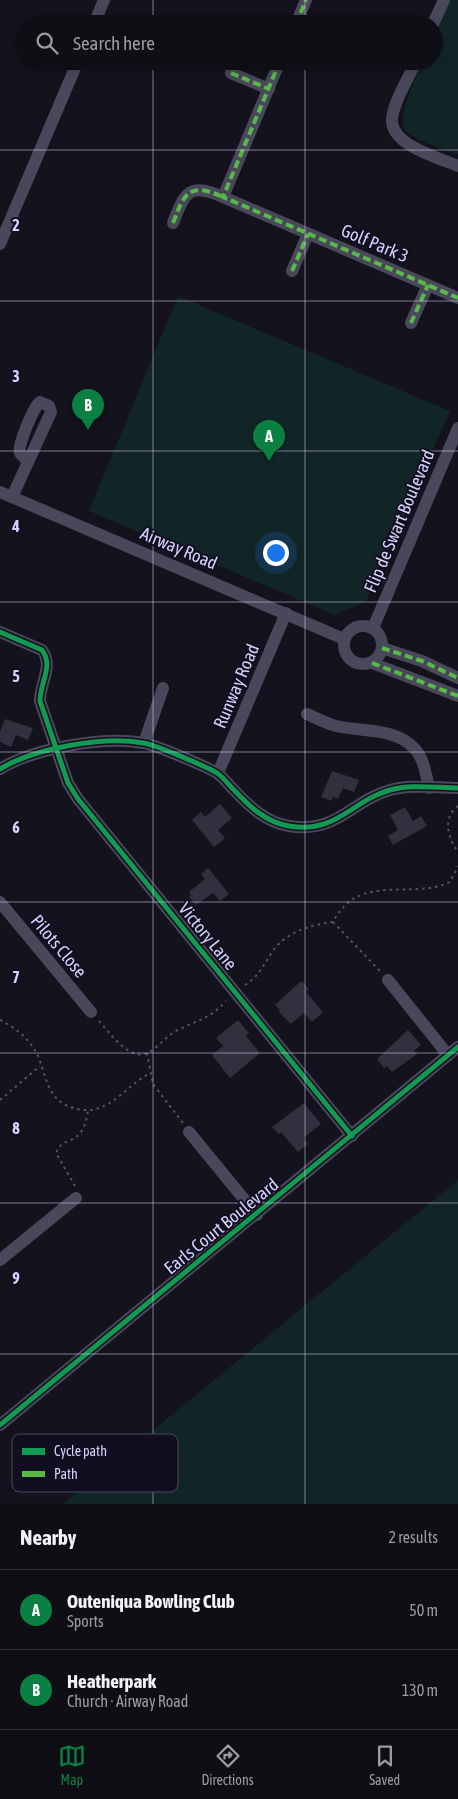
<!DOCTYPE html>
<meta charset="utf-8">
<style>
:root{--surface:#0f0e15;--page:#18171e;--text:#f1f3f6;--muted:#9b9ca0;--line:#2f2e34;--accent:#0b8043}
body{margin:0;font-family:"Asap Condensed",sans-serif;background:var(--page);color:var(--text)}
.you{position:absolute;left:275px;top:552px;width:18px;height:18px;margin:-12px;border:4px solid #fff;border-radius:50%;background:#1a73e8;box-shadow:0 0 0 8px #1a73e833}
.badge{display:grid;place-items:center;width:32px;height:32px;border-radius:50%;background:var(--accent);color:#fff;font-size:16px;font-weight:700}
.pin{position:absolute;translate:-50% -41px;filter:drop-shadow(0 1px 2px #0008)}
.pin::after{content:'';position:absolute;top:26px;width:18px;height:15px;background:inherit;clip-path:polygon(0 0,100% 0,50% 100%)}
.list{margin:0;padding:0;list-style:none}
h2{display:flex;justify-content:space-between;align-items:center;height:65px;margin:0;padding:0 20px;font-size:21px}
h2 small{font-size:16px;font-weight:400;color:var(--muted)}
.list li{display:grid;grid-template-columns:32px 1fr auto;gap:15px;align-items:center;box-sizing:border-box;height:80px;padding:0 20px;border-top:1px solid var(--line)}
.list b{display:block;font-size:19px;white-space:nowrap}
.list p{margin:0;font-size:16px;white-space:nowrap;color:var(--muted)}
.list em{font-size:16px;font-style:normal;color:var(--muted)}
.icon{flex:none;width:28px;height:28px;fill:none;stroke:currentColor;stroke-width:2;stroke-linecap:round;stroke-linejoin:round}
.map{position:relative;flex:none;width:458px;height:1504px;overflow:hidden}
.search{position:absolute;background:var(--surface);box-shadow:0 2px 8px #0003;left:15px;right:15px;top:15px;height:55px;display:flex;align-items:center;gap:12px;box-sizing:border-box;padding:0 18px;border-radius:28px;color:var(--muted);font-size:19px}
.sheet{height:225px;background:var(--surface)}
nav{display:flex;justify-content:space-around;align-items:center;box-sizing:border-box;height:70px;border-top:1px solid var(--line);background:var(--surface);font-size:14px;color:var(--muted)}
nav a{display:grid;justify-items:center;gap:2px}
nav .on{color:var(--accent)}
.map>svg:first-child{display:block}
.green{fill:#122526}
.building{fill:#32303e}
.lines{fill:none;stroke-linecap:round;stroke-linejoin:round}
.path{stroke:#4c5963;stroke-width:2;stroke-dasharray:2.5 4;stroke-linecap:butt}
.minor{stroke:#49485b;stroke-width:12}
.quiet{stroke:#58b947;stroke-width:4;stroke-dasharray:8 4;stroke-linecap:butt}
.cycleway-casing{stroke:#110f1f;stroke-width:8}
.cycleway{stroke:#139951;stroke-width:5}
.grid{fill:none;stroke:#d5d1fa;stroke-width:1;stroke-opacity:0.55}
.labels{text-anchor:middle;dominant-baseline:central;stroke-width:4;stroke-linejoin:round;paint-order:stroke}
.street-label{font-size:18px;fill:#d5d1fa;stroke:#110f1f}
.key{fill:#110f1f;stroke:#4c4961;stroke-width:1}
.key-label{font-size:14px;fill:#d5d1fa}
.grid-label{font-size:16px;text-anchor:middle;font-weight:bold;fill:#d5d1fa;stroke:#110f1f;stroke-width:4;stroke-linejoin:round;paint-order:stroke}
</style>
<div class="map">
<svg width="458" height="1504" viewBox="0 0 458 1504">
<rect width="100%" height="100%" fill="#14121c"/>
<g class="green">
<path d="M450,0H458V154C443,148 417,143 405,130C395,119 418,74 423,61H434V33Z"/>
<path d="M178,296L450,411L366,601L335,615L89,511Z"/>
<path d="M458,1180V1504H63Z"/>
</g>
<g class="building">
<path d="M5,719L33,728L28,740L16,735L11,747L0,742V732Z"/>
<path d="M332,771L359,780L354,792L343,788L338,799L333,797L331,801L321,797Z"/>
<path d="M220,804L232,818L218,830L225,838L214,847L192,820L201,812L205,817Z"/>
<path d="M405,807L413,821L421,816L427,826L393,845L388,836L398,830L390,815Z"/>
<path d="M208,868L229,894L220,901L213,893L196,905L189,897L191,895L189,892L205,879L201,874Z"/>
<path d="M300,982H303L309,989L306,992L323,1012L312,1022L304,1013L291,1024L279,1012L280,1010L275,1005Z"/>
<path d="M238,1020L249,1033L246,1036L260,1053L230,1078L212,1055L223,1046L216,1038Z"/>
<path d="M408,1030L421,1045L414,1051L417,1054L392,1072L387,1066L384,1068L377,1059Z"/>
<path d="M304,1103L321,1124L303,1138L308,1144L298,1152L281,1132L279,1134L272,1127Z"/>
</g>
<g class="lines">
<g class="path">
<path d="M458,806C442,818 448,838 458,852"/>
<path d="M333,922L380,971"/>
<path d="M245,985C258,977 264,965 272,952C286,932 310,925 333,922C357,876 400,896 440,886L450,882L458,866"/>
<path d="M0,1020C16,1028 30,1039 38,1056C47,1078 47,1100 73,1108C80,1110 88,1111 96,1109C117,1103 131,1083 150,1073"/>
<path d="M99,1021C110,1033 129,1061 147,1053C159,1048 166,1035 178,1030C199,1019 209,1020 226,1001"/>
<path d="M147,1053L153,1084L183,1123"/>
<path d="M0,1100L40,1066"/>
<path d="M75,1186L56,1153C63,1133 83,1150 88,1110"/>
</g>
<g class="minor">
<path d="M94,24L104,0"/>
<path d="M296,24L306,0"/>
<path d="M433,24L444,0"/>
<path d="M280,61L223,197L458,298"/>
<path d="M416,61C409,78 394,100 392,119C390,145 439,158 458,166"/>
<path d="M231,73L269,89"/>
<path d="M173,223C185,192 189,182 223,197"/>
<path d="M0,244L78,61"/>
<path d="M292,271L308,234"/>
<path d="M411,323L428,285"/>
<path d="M0,492L344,639"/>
<path d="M12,497L51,412L49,406L40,402C34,406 17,446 20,453C22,456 26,459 29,461"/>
<circle cx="363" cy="645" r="19"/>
<path d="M373,628L458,428"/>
<path d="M0,632L42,650C54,666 40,682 40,701L68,783L78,799L352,1136"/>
<path d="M382,648L422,661L458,678"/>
<path d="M372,663L458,696"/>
<path d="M307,714C316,718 326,723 336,726C361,732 394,727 414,748C424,758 426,775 429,788"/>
<path d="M144,743L163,688"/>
<path d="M0,769C35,748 103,736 143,743C154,744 207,767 217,773C223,777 228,784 233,789C249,806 265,822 289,826C337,834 351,801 390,790C411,784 436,788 458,788"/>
<path d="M218,773L286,613"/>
<path d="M0,902L91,1012"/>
<path d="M388,980L448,1055"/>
<path d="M189,1132L257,1215"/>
<path d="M0,1260L76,1198"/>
<path d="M0,1425L458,1047"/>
</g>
<g class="quiet">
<path d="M296,24L306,0"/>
<path d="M280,61L223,197L458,298"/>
<path d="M231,73L269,89"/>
<path d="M173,223C185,192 189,182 223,197"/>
<path d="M292,271L308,234"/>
<path d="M411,323L428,285"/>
<path d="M382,648L422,661L458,678"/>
<path d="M372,663L458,696"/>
</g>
<g class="cycleway-casing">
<g id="cycleway">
<path d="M0,632L42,650C54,666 40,682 40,701L68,783L78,799L352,1136"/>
<path d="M0,769C35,748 103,736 143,743C154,744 207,767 217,773C223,777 228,784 233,789C249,806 265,822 289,826C337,834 351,801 390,790C411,784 436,788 458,788"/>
<path d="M0,1425L458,1047"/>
</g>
</g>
<use href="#cycleway" class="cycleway"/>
</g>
<path class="grid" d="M153,0V24M305,0V24M153,61V1504M305,61V1504M0,150H458M0,301H458M0,451H458M0,602H458M0,752H458M0,902H458M0,1053H458M0,1203H458M0,1354H458"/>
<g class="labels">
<g class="street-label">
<text transform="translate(375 243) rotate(23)">Golf Park 3</text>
<text transform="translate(399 521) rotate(-67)">Flip de Swart Boulevard</text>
<text transform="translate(179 548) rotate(23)">Airway Road</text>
<text transform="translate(236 686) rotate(-67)">Runway Road</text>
<text transform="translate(208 936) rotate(51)">Victory Lane</text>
<text transform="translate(59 946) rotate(50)">Pilots Close</text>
<text transform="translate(221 1226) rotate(-39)">Earls Court Boulevard</text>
</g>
</g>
<rect x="12" y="1434" width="166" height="58" rx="8" class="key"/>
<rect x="22" y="1448" width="23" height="7" fill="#139951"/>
<rect x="22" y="1471" width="23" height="6" fill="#58b947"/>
<g class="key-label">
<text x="54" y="1456">Cycle path</text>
<text x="54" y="1479">Path</text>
</g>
<g class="grid-label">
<text x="16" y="231">2</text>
<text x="16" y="382">3</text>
<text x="16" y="532">4</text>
<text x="16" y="682">5</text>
<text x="16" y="833">6</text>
<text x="16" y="983">7</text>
<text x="16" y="1134">8</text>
<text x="16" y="1284">9</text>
</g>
</svg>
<div class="you"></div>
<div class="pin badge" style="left:269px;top:461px">A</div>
<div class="pin badge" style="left:88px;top:430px">B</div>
<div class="search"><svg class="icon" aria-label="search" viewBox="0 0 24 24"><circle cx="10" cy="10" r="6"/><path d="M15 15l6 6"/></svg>Search here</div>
</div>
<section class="sheet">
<h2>Nearby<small>2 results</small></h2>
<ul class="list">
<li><span class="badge">A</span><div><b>Outeniqua Bowling Club</b><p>Sports</p></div><em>50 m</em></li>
<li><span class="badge">B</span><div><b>Heatherpark</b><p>Church · Airway Road</p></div><em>130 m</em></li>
</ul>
</section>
<nav>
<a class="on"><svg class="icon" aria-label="map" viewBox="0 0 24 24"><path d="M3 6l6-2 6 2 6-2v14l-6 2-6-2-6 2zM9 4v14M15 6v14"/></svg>Map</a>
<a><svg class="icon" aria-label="directions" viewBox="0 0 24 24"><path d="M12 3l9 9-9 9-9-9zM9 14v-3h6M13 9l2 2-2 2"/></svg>Directions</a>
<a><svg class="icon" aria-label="saved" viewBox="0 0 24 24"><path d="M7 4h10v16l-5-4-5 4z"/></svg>Saved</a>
</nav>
